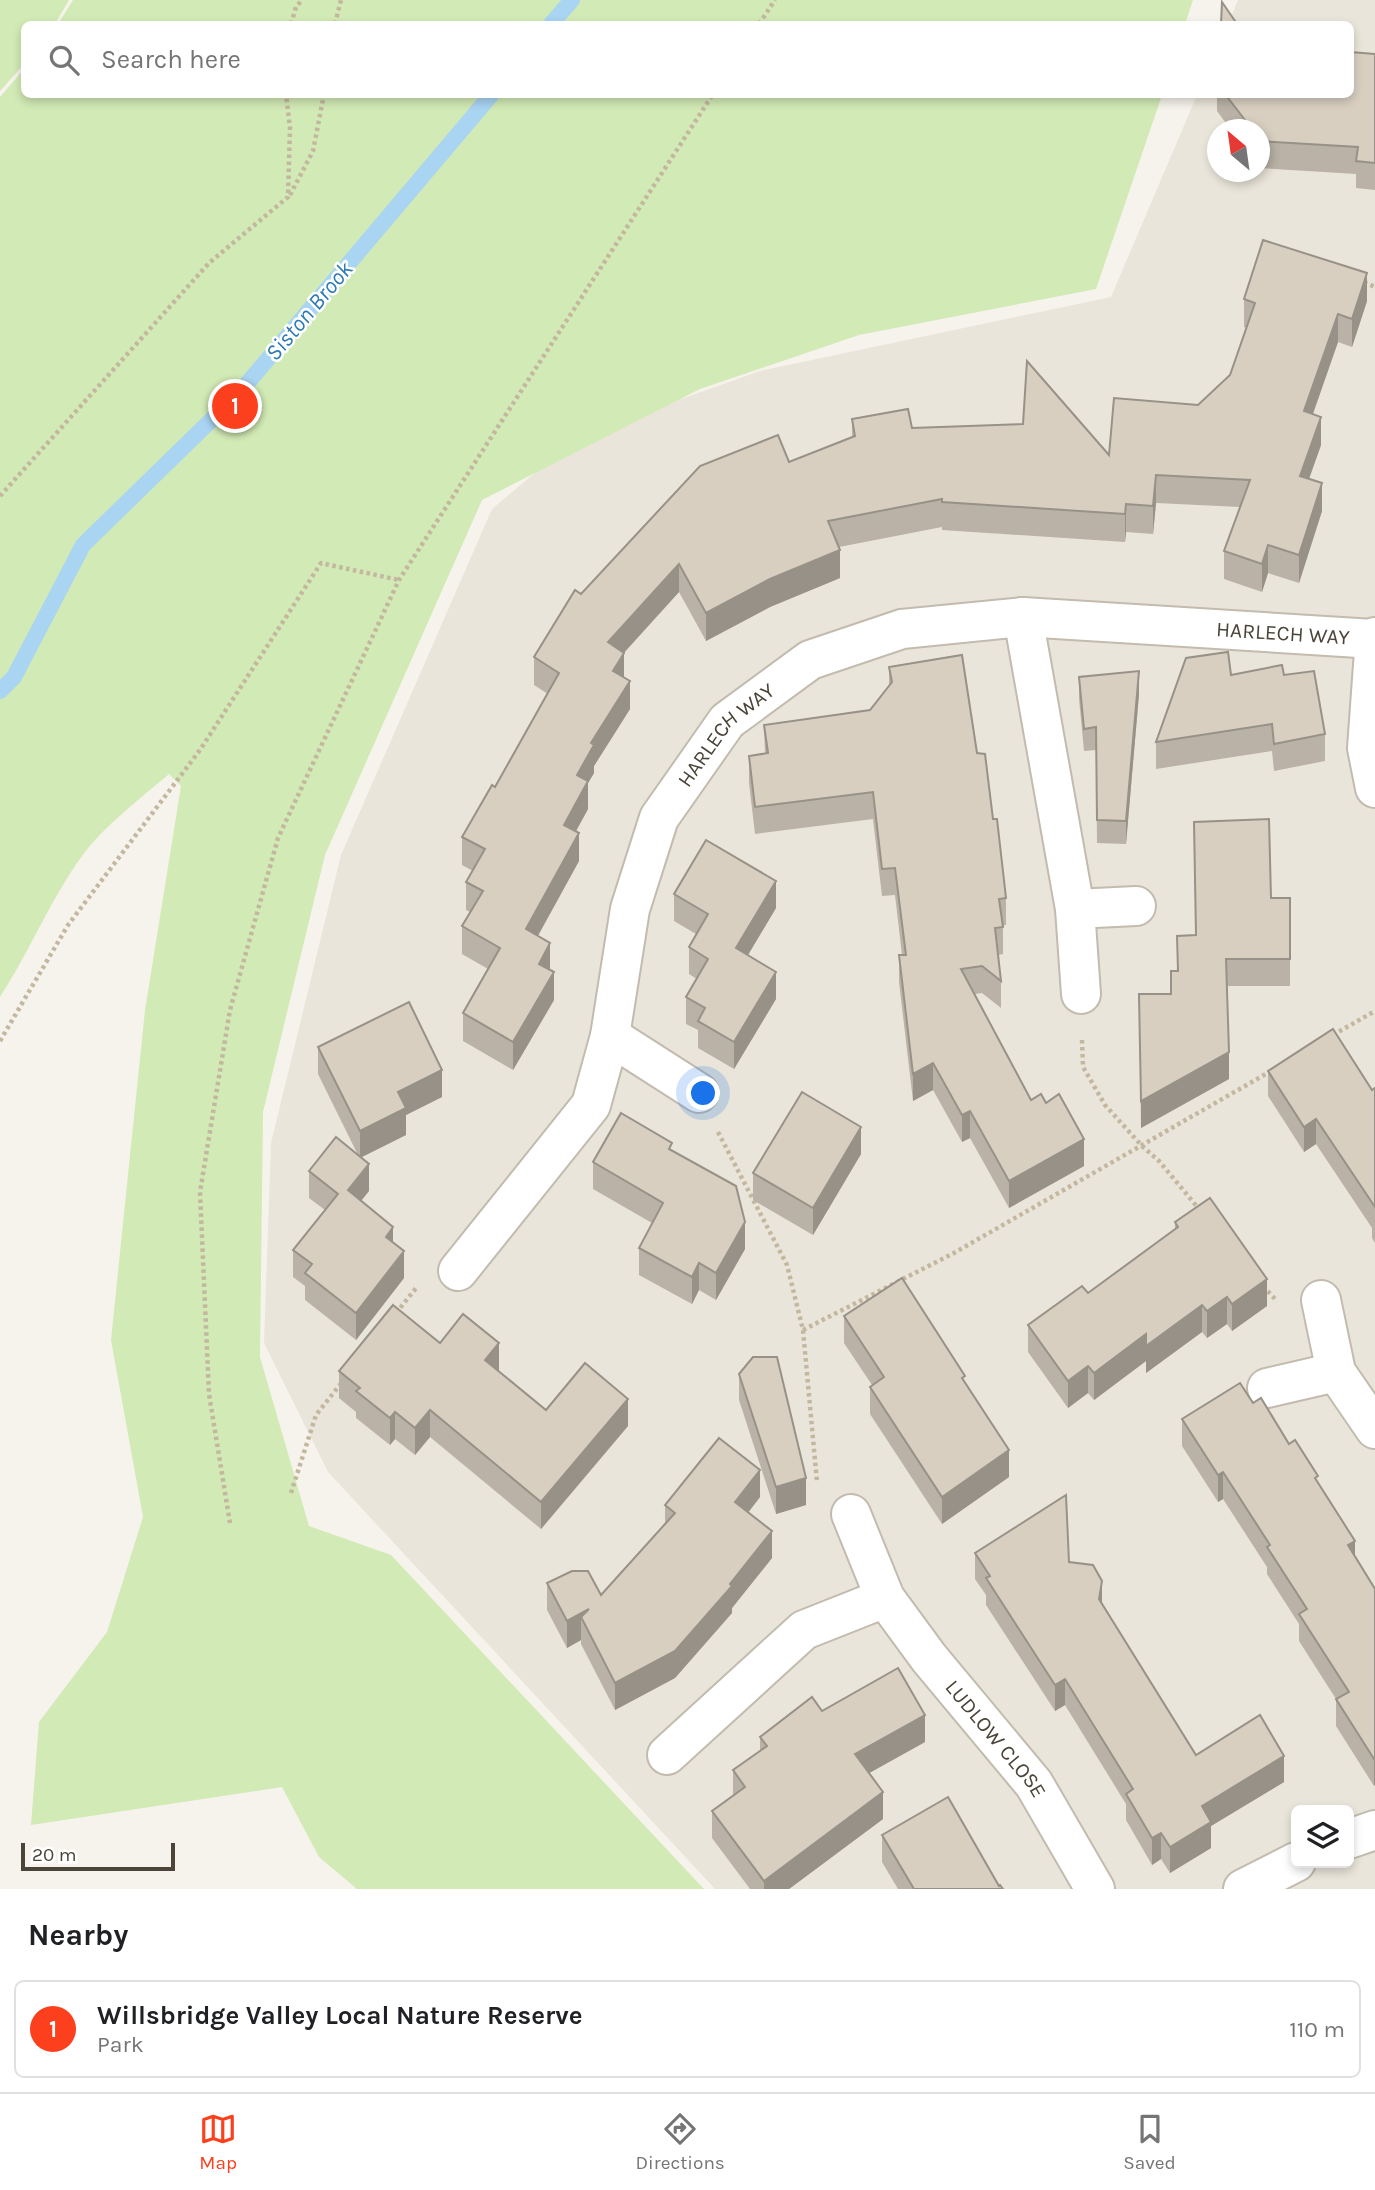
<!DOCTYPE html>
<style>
:root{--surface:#fff;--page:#f6f6f6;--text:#202124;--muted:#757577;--line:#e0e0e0;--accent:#fc3f1d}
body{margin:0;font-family:Karla,sans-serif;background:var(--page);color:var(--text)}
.controls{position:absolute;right:21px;bottom:21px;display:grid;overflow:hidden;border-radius:10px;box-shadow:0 4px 10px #0003}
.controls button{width:63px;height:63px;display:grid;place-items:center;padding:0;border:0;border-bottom:2px solid var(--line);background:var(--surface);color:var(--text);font:35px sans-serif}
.compass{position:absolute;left:1207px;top:119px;width:63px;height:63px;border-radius:50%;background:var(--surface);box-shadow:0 4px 10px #0003;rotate:331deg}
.scale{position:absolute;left:21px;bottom:18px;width:154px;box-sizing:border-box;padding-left:7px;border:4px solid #4b4439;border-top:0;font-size:19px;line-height:24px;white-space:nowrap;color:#4b4439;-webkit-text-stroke:5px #fff;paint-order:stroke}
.you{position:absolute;left:704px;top:1094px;width:24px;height:24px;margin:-18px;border:5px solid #fff;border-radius:50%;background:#1a73e8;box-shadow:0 0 0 10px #1a73e833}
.badge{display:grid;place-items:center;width:46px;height:46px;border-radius:50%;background:var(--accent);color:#fff;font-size:23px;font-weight:700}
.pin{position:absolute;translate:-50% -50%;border:4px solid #fff;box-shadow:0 2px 7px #0006}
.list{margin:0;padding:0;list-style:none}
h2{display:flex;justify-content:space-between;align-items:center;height:91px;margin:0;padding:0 28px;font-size:30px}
h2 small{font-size:23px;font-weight:400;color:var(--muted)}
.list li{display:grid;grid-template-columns:46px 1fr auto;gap:21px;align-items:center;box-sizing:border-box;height:98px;margin:0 14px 14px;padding:0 14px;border:2px solid var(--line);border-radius:10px}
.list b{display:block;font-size:26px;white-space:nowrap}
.list p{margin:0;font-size:23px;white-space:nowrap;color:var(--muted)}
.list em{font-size:23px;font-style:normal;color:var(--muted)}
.icon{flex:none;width:38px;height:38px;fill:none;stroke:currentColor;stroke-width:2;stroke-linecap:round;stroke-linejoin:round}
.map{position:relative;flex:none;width:1375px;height:1889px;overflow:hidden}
.search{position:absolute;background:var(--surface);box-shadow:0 4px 10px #0003;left:21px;right:21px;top:21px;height:77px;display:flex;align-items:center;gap:18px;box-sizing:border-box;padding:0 24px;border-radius:10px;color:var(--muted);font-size:26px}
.sheet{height:203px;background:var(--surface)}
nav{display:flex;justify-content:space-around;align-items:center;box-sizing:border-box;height:98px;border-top:2px solid var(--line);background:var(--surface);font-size:19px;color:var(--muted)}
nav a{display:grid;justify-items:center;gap:4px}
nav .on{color:var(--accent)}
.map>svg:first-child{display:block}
.residential{fill:#eae5da;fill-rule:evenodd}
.green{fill:#d2eab5}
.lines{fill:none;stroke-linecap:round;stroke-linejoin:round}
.stream{stroke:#a9d4f2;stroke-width:16}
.minor-casing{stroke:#c2bbae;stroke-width:42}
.path{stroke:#c4b79f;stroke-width:4.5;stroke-dasharray:3.5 3.5;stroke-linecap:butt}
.minor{stroke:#fff;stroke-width:38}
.wall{fill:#bab2a6}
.shaded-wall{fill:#979187}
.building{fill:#d8cfc1;stroke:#979187;stroke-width:2}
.labels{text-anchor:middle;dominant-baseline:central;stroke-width:5;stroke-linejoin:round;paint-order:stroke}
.street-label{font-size:21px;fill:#4b4439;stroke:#fff}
.water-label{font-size:23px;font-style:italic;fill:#2e7ab2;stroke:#fff}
</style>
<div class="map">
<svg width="1375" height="1889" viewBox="0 0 1375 1889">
<rect width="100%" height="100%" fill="#f6f3ec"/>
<path class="residential" d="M1238,0H1375V1889H715L328,1472L264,1343L271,1143L341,855L492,509L580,435L760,371L1111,297L1197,95L1350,94V24H1228ZM1218,130H1260V172H1218ZM1296,1810H1349V1863H1296Z"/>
<g class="green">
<path d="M0,0H69L55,24H24V64L0,91Z"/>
<path d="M73,0H1193L1185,24H58Z"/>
<path d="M24,69V94L1162,95L1096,289L859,335L700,389L482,500L325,855L263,1112L260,1357L309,1526L391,1555L704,1889H357L319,1857L282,1787L31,1825L39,1722L107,1632L143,1517L111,1340L145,1010L181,786L169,774C142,797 102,828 82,856C50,900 30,951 0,997V97Z"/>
</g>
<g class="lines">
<g class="stream">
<path d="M551,24L572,0"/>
<path d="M0,691L14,677L83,545L240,392L492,94"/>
</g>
<g class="minor-casing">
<g id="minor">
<path d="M1023,617L1075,909L1081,994"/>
<path d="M1375,637L1367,748L1375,788"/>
<path d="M1075,909L1136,906"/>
<path d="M610,1036L699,1093"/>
<path id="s1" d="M458,1271L591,1105L610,1036L630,909L659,818L727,721L810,660L902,629L1023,617L1375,639"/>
<path d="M1321,1300L1336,1372L1375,1429"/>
<path d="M1267,1388L1336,1372"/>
<path id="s2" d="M851,1514L885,1598L929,1658L1034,1784L1095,1889"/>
<path d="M667,1755L804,1630L885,1598"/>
<path d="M1349,1839L1375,1830"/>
<path d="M1243,1889L1296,1862"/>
</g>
</g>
<g class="path">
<path d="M291,24L296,7L302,0"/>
<path d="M335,24L341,0"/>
<path d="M759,24L775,0"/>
<path d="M290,195L313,151L324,94"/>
<path d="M1364,282L1375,287"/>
<path d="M0,496L209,263L288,197L290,128L286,94"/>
<path d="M1333,1035L1375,1011"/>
<path d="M1082,1040L1083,1067L1105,1105L1142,1146L1159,1161L1199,1209"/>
<path d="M0,1041L68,925L200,750L321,563L399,580"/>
<path d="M718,1132L787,1265L803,1330L817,1482"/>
<path d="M1263,1286L1276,1300"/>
<path d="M396,1313L417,1287"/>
<path d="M803,1330L954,1253L1271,1071"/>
<path d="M291,1493L316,1415L343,1381"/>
<path d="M230,1523L209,1394L200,1192L230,1010L278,838L399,580L713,94"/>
</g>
<use href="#minor" class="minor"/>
</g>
<g class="wall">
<path d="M1375,54V190L1356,188V174L1259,168V130H1231L1217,111V94H1350Z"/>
<path d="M1244,299L1367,301L1352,347L1338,342L1313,414L1321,445L1309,479L1322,511L1299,583L1268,573L1262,592L1224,579V551L1240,507L1156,503L1153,534L1126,532L1125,542L942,530V527L839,547L840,578L770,607L706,641L679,592L624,653V677L630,709L594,766V773L588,783V809L576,831L579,861L538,936L550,970L554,1000L513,1070L463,1041V1013L488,969L462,954V926L470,912L466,910V882L473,871L462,865V837L495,787L548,694L534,685V657L581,594L789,462L852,437V419L1109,455L1198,405L1230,375L1247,328L1244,327Z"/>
<path d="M889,667L977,753L993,819L1006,898V925H1003V954L998,955L1001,981V1008L982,993L975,994L1031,1100L1084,1166L1009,1208L970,1138L962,1142L933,1090L913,1101L899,982V955H902L895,895L882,896L873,819L755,834L749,783V756L765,754L764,725L870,710L889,686Z"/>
<path d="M1231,675H1284L1325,734V761L1274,771L1272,751L1156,769V742Z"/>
<path d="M1079,677L1139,694L1126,844L1097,843L1096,750L1084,751L1079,699Z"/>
<path d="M674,894L776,908L748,955L776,999L734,1069L698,1048V1030L686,1024V997L697,979L689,974V947L696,934L674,921Z"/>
<path d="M1271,898H1290V986H1227L1229,1079L1141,1128L1139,994H1171L1177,971L1195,935Z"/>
<path d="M318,1047L442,1097L406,1115V1135L361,1157L369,1191L361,1201L393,1243L404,1278L356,1340L305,1300V1286L293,1277V1250L325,1210L309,1198V1171L358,1155L318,1074Z"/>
<path d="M1268,1071L1372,1090L1375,1088V1243L1372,1238V1228L1316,1144L1304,1152L1268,1096Z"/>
<path d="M672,1151L745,1249L716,1300L699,1290L692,1304L639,1275V1248L652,1223L593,1189V1162Z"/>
<path d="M861,1154L813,1235L753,1200V1173Z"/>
<path d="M1175,1222L1267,1306L1232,1331L1227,1324L1207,1338L1202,1332L1146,1373V1361L1094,1400L1088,1393L1068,1408L1028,1352V1325L1088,1293L1175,1229Z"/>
<path d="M844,1316L965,1383L1009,1477L942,1524L870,1414V1387L872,1385L844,1343Z"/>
<path d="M440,1343L499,1370L498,1371L546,1410L628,1426L541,1529L430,1437L415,1455L395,1439L390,1445L356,1418V1412L339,1398V1371Z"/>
<path d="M739,1374L806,1505L776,1514L739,1400Z"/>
<path d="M1253,1403L1289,1444L1318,1482L1355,1556L1375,1589L1374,1786L1336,1726V1699L1299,1641V1624L1267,1574V1567L1223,1499L1218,1502L1182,1446V1419Z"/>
<path d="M760,1497L748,1513L772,1558L732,1608V1613L675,1678L615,1710L581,1644V1640L567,1648L547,1610V1583L601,1595L665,1523V1505Z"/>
<path d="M975,1553L1069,1562L1102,1604L1196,1755L1284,1782L1211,1826V1848L1170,1873L1161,1859L1152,1865L1126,1820V1804L1065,1705L1055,1711L986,1605V1595L975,1579Z"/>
<path d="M822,1711L925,1742L869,1773L883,1819L789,1889H750L712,1838V1811L733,1796V1770L760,1751V1737Z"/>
<path d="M882,1835L999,1886L1003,1889H898L882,1862Z"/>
</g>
<g class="shaded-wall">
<path d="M1367,273V301L1352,347V319Z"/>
<path d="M1338,314V342L1304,439V411Z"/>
<path d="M1321,417V445L1300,504V476Z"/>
<path d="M1156,475V503L1153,534V506Z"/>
<path d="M1322,483V511L1299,583V555Z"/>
<path d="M1126,504V532L1125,542V514Z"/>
<path d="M1268,545V573L1262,592V564Z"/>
<path d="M840,550V578L770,607L706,641V613L770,579Z"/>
<path d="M679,564V592L608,670V642Z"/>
<path d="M624,653V681L613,671Z"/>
<path d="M1139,671V694L1126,844V821Z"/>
<path d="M630,681V709L594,766V773L588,783V809L564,853V825L577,775L591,743Z"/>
<path d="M579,833V861L526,957V929Z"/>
<path d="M776,881V908L736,975V948Z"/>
<path d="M550,943V971L539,964Z"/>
<path d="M554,972V1000L513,1070V1042Z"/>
<path d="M776,972V999L734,1069V1042Z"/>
<path d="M1229,1052V1079L1141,1128V1101Z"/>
<path d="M933,1063V1090L913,1101V1074Z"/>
<path d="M442,1070V1097L406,1115V1135L360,1158V1131L398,1092Z"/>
<path d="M970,1111V1138L962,1142V1115Z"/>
<path d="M1316,1119V1144L1304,1152V1127Z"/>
<path d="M861,1127V1154L813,1235V1208Z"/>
<path d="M1084,1139V1166L1009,1208V1181Z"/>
<path d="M369,1164V1191L348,1217V1190Z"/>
<path d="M745,1222V1249L716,1300V1273Z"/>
<path d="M393,1227V1254L386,1237Z"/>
<path d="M404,1251V1278L356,1340V1313Z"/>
<path d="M699,1263V1290L692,1304V1277Z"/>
<path d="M1267,1279V1306L1232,1331V1304Z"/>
<path d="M1227,1297V1324L1207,1338V1311Z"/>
<path d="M1202,1305V1332L1146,1373V1346Z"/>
<path d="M1146,1334V1361L1094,1400V1373Z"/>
<path d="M499,1343V1370L485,1387V1360Z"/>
<path d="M1088,1366V1393L1068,1408V1381Z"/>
<path d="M628,1399V1426L541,1529V1502Z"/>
<path d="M430,1410V1437L415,1455V1428Z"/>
<path d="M395,1412V1439L390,1445V1418Z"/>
<path d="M1009,1450V1477L942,1524V1497Z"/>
<path d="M760,1470V1497L735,1529V1502Z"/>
<path d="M1223,1472V1499L1218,1502V1475Z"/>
<path d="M806,1478V1505L776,1514V1487Z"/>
<path d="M772,1531V1558L732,1608V1613L675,1678L615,1710V1683L730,1584Z"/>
<path d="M1355,1541V1568L1348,1545Z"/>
<path d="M1102,1581V1607L1099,1599Z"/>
<path d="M589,1609L581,1617V1640L567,1648V1621Z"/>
<path d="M1065,1679V1705L1055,1711V1685Z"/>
<path d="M925,1715V1742L855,1781V1754Z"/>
<path d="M1284,1756V1782L1211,1826V1848L1170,1873V1847L1202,1806Z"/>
<path d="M1375,1758V1785L1374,1786V1759Z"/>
<path d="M883,1792V1819L789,1889H764V1881Z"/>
<path d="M1161,1833V1859L1152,1865V1838Z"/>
</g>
<g class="building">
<path d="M1222,2L1237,24H1221Z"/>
<path d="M1350,52L1375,54V163L1356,161L1358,147L1259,141V130H1245V120L1225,94H1350Z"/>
<path d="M1263,240L1367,273L1352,319L1338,314L1304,411L1321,417L1300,476L1322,483L1299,555L1268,545L1262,564L1224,551L1250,480L1156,475L1153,506L1126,504L1125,514L942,502V499L828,521L840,550L770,579L706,613L679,564L608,642L624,653L613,671L630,681L591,743L594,745L577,775L588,781L564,825L579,833L526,929L550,943L539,964L554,972L513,1042L463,1013L500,948L462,926L483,891L466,882L485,849L462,837L492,785L495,787L559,673L534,657L575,590L581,594L700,466L778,435L789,462L855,436L852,419L908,409L912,428L1023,424L1027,361L1109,455L1114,398L1198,405L1230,375L1255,303L1244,299Z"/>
<path d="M1228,652L1231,675L1282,665L1284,675L1314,671L1325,734L1274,744L1272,724L1156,742L1186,658Z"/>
<path d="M962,655L977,753L985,754L993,819H997L1006,898L999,899L1003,927L995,928L1001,981L982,966L961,969L1031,1100L1041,1094L1046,1103L1059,1094L1084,1139L1009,1181L970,1111L962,1115L933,1063L913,1074L899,955H906L895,868L882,869L873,792L755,807L749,756L768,753L764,725L870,710L892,682L889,667Z"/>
<path d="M1139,671L1126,821L1097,820L1096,727L1084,729L1079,677Z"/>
<path d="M1269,819L1271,898H1290V959H1226L1229,1052L1141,1101L1139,994H1171V971H1178L1177,936L1196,935L1194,822Z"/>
<path d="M706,840L776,881L736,948L776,972L734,1042L698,1021L705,1008L686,997L708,959L689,947L708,914L674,894Z"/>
<path d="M409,1002L442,1070L398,1092L406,1108L360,1131L318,1047Z"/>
<path d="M1333,1029L1372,1090L1375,1088V1207L1316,1119L1304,1127L1268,1071Z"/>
<path d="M802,1092L861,1127L813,1208L753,1173Z"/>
<path d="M621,1113L672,1143L669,1149L736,1186L745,1222L716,1273L699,1263L692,1277L639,1248L663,1203L593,1162Z"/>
<path d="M336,1137L369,1164L348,1190L393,1227L386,1237L404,1251L356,1313L305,1273L312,1264L293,1250L338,1194L309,1171Z"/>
<path d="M1210,1198L1267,1279L1232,1304L1227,1297L1207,1311L1202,1305L1146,1346V1334L1094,1373L1088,1366L1068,1381L1028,1325L1082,1286L1088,1293L1178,1227L1175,1222Z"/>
<path d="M902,1278L965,1376L962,1378L1009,1450L942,1497L870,1387L884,1377L844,1316Z"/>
<path d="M393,1305L440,1343L463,1314L499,1343L485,1360L546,1410L585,1363L628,1399L541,1502L430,1410L415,1428L395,1412L390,1418L356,1391L360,1388L339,1371Z"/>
<path d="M753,1357H777L806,1478L776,1487L739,1374Z"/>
<path d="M1240,1383L1253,1403L1261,1398L1289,1444L1295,1440L1318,1476L1315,1478L1355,1541L1348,1545L1375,1589V1758L1374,1759L1336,1699L1349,1692L1299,1614L1307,1609L1267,1547L1270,1545L1223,1472L1218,1475L1182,1419Z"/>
<path d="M719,1438L760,1470L735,1502L772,1531L730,1584L732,1586L675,1651L615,1683L581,1617L589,1609L567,1621L547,1583L572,1571H588L601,1595L675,1513L665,1505Z"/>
<path d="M1066,1495L1069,1562L1093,1565L1102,1581L1099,1599L1196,1755L1260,1715L1284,1756L1202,1806L1211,1822L1170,1847L1161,1833L1152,1838L1126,1794L1133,1789L1065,1679L1055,1685L986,1578L990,1576L975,1553Z"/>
<path d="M898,1668L925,1715L855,1754L883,1792L764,1881L712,1811L745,1787L733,1770L767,1746L760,1737L812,1697L822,1711Z"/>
<path d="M948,1797L999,1886L1000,1885L1003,1889H914L882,1835Z"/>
</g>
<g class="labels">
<g class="street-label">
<text stroke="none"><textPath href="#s1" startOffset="1209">HARLECH WAY</textPath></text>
<text stroke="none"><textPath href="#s1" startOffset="616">HARLECH WAY</textPath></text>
<text stroke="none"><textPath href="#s2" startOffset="270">LUDLOW CLOSE</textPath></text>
</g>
<g class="water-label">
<text transform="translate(309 311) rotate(-50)">Siston Brook</text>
</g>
</g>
</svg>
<div class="controls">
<button><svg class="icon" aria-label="layers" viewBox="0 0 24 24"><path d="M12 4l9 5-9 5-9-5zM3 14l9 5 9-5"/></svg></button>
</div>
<svg class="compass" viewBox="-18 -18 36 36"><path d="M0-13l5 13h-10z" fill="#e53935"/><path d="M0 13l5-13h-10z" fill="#757577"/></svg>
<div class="scale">20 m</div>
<div class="you"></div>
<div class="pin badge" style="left:235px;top:406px">1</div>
<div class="search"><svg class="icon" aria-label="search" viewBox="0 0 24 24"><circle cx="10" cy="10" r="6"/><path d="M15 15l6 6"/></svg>Search here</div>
</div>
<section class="sheet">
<h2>Nearby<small></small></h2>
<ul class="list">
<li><span class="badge">1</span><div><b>Willsbridge Valley Local Nature Reserve</b><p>Park</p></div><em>110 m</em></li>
</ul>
</section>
<nav>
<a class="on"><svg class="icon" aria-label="map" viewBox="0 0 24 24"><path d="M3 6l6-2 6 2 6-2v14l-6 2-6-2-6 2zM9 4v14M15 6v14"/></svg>Map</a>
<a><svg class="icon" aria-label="directions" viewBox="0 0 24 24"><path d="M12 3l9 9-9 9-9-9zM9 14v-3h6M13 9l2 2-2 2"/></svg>Directions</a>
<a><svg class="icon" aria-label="saved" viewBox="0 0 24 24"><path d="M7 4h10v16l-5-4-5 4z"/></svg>Saved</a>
</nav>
